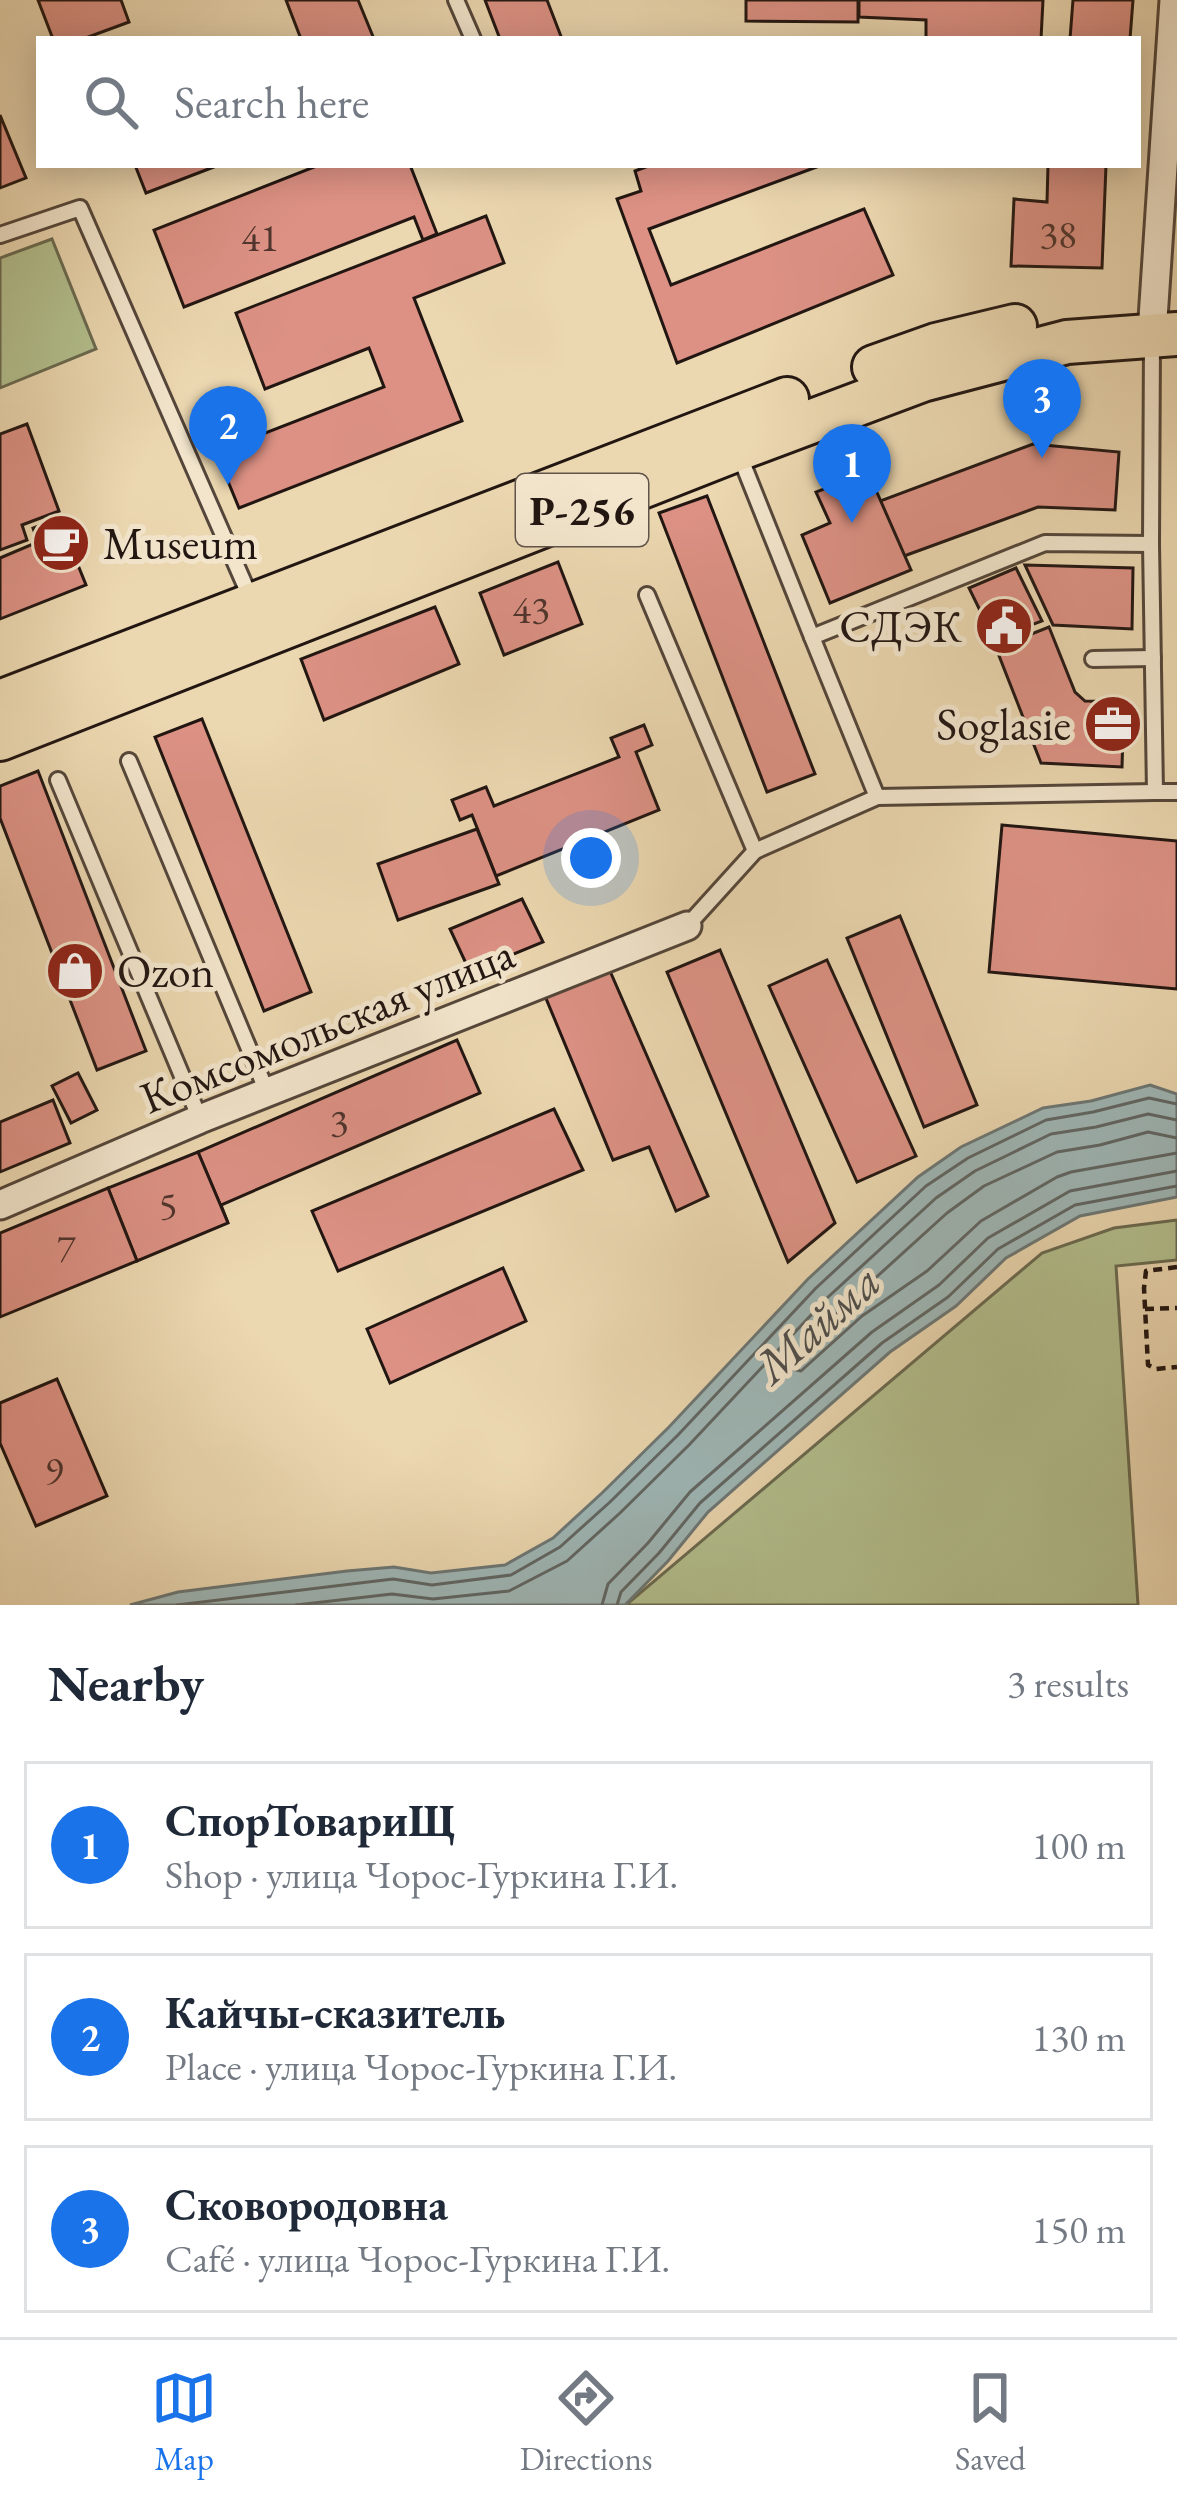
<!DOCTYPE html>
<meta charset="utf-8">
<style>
:root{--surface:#fff;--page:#f6f6f7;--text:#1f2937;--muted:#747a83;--line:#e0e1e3;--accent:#1a73e8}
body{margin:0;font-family:"EB Garamond",serif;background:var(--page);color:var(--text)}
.you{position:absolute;left:591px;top:858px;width:42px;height:42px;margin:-30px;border:9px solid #fff;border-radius:50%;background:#1a73e8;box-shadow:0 0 0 18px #1a73e833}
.badge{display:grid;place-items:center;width:78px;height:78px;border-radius:50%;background:var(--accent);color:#fff;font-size:39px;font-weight:700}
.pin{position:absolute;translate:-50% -99px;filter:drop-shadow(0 3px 6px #0008)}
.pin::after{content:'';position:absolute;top:63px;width:42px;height:36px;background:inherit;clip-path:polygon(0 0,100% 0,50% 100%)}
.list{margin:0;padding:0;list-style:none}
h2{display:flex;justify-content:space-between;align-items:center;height:156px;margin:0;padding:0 48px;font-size:51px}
h2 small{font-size:39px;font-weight:400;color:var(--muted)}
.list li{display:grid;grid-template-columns:78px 1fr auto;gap:36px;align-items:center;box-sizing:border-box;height:168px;margin:0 24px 24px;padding:0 24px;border:3px solid var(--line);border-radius:0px}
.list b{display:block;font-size:45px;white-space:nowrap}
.list p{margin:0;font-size:39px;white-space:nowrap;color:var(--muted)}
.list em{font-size:39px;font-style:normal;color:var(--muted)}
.icon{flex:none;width:66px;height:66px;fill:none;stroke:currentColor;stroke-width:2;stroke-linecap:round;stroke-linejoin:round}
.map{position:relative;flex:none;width:1177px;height:1605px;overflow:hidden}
.search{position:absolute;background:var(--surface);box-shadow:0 6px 30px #0003;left:36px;right:36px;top:36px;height:132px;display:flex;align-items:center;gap:30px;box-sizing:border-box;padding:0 42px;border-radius:0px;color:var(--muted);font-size:45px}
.sheet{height:732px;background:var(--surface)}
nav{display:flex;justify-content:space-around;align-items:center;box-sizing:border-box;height:168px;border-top:3px solid var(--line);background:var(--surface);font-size:33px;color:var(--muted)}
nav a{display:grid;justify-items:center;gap:6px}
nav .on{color:var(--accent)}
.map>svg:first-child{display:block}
.green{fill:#b3bf8e;stroke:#6a6a50;stroke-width:3}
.water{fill:#9eb7b7;stroke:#6c7775;stroke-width:3}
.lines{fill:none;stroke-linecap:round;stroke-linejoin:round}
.shore{stroke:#606664;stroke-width:3}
.building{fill:#dc9184;stroke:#221612;stroke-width:3}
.lane-casing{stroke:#54463a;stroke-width:20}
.street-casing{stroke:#54463a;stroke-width:33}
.primary-casing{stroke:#221612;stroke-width:48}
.path{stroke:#221612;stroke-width:4.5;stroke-dasharray:9 6;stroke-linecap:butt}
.lane{stroke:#f2e5cc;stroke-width:14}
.street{stroke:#f2e5cc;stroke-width:27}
.primary{stroke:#ebd7b0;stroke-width:42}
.labels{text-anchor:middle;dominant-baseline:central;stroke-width:10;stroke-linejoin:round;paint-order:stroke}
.number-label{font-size:39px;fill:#50352e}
.shield{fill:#f2e5cc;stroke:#60544a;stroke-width:3}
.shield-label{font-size:42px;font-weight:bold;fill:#221612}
.poi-label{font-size:45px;fill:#221612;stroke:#f2e5cc;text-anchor:start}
.street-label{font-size:45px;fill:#221612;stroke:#f2e5cc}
.water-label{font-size:48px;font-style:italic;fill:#4d4e4c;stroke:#f2e5cc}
</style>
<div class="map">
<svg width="1177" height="1605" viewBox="0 0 1177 1605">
<rect width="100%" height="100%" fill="#ebd7b0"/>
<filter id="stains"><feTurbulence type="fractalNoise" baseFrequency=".00167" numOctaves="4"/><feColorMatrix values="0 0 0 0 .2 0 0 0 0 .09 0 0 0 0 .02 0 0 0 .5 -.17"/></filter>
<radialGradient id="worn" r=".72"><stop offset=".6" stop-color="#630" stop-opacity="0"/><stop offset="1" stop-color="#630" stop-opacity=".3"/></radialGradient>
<g class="green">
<path d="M52,239L96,349L0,388V258Z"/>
<path d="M1177,1220V1260L1116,1266L1138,1605H626L1042,1253L1114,1228Z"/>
</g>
<path class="water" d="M1150,1085L1177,1094V1197L1080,1216L1006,1258L956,1306L890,1352L708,1512L668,1561L625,1605H130L178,1592L347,1571L394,1567L431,1573L505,1565L553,1538L602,1493L669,1427L808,1279L918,1177L961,1147L1043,1108L1091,1101Z"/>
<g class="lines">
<g class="shore">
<path d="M1177,1138L1148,1132L1100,1145L1057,1152L984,1186L947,1213L839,1311L792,1362V1369L801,1371L862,1316L927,1271L981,1221L1057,1177L1071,1172L1177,1153"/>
<path d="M177,1605L393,1579L432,1585L511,1575L560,1547L610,1502L678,1435L816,1288L926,1186L968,1158L1046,1120L1093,1112L1149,1098L1177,1104"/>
<path d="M296,1605L392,1594L433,1599L509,1591L567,1561L620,1513L689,1445L827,1298L936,1198L975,1171L1051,1134L1096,1127L1148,1114L1177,1120"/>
<path d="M602,1605L608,1584L648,1543L690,1492L872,1332L939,1285L988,1238L1070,1191L1177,1171"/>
<path d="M617,1605L621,1592L659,1553L700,1503L882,1343L948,1297L998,1249L1075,1205L1177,1186"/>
</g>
</g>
<g class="building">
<path d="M38,0H121L129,22L83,39H53Z"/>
<path d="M286,0H358L374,39H301Z"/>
<path d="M485,0H547L562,39H500Z"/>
<path d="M746,0H858V22L746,21Z"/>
<path d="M859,0H1043L1041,39H926V20L859,17Z"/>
<path d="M1073,0H1133L1130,39H1070Z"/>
<path d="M0,115L26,178L0,188Z"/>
<path d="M135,165H219L146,193Z"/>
<path d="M319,165H410L437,234L423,240L414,217L184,307L154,230Z"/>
<path d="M651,165H822L649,229L671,285L864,209L893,275L677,363L617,199L641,191L635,171Z"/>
<path d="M1048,165H1106L1102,268L1011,266L1014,199L1047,202Z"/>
<path d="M486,216L504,263L414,298L462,421L239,508L216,452L384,387L369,348L265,389L236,313Z"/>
<path d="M27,424L59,511L22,525L27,540L0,550V434Z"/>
<path d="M1033,444L1119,452L1115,510L1038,507L904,556L880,501Z"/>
<path d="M868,472L911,570L830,603L802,535L830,523L816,492Z"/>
<path d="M707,496L815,774L767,792L659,513Z"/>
<path d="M59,518L86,585L0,619V558L38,542L33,528Z"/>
<path d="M558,562L582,624L504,655L480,593Z"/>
<path d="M1025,565L1133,568L1132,629L1053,625Z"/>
<path d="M1016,568L1042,621L994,639L969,588Z"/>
<path d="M435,607L459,664L324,720L301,659Z"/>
<path d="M1049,627L1075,692L1085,701L1124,702L1122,767L1041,763L996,648Z"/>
<path d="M202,719L311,992L264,1011L155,737Z"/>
<path d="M644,725L652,745L636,752L659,810L496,876L472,815L460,820L452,800L486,787L494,806L619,757L611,738Z"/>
<path d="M38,771L146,1051L97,1070L0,818V786Z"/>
<path d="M1002,825L1177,841V989L989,972Z"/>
<path d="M477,829L499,884L398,920L378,864Z"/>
<path d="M522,899L543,942L470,972L450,929Z"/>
<path d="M900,916L977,1105L924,1127L847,938Z"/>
<path d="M720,950L835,1223L788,1262L667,972Z"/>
<path d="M827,960L916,1156L857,1182L769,986Z"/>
<path d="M610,971L708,1196L676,1211L649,1147L613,1160L545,996Z"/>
<path d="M457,1040L480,1093L221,1205L228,1223L198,1152Z"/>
<path d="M78,1073L97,1110L71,1123L52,1086Z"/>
<path d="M53,1100L70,1143L0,1172V1122Z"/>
<path d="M554,1109L583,1170L338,1271L312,1211Z"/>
<path d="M198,1152L228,1223L137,1261L108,1188Z"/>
<path d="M108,1188L137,1261L0,1317V1233Z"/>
<path d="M503,1268L526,1321L390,1383L367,1329Z"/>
<path d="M57,1379L107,1496L36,1526L0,1443V1403Z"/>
</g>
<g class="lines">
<g class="lane-casing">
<g id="lane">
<path d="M456,0L473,39"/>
<path d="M0,235L80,208L251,599"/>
<path d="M739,454L812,637L1045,543L1151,544L1152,341"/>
<path d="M1151,544L1155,792H1177"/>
<path d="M647,595L755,851"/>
<path d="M1093,659L1153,658"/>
<path d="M129,761L267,1092"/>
<path d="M58,780L200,1119"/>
<path d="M877,797L1155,792"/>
<path d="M687,926L755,851L877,797L812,637"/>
</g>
</g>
<g class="street-casing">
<g id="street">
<path d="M1152,334L1174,0"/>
<path d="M0,1205L200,1119L687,926"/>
</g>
</g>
<g class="primary-casing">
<g id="primary">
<path d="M874,367L936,345L1015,326"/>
<path d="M0,702L787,399"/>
<path d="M0,739L738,449L922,380L1067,342L1177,334"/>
</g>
</g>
<g class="path">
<path d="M1177,1267L1146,1271L1144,1288L1148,1365L1156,1369L1177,1367"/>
<path d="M1145,1309L1177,1308"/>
</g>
<use href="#lane" class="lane"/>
<use href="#street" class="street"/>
<use href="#primary" class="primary"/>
</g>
<defs>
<g id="cafe-disc" transform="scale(3)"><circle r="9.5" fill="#8f2418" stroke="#f2e5cc"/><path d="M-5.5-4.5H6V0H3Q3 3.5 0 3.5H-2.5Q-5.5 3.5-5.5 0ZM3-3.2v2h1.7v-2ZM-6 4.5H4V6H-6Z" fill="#fff"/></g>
<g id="civic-disc" transform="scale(3)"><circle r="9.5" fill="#8f2418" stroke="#f2e5cc"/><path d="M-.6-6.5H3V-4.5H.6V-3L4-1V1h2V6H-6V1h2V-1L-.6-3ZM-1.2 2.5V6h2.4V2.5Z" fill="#fff"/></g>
<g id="office-disc" transform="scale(3)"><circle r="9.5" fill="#8f2418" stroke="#f2e5cc"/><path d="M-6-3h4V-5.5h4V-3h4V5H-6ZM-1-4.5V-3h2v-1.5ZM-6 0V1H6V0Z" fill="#fff"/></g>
<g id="shop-disc" transform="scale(3)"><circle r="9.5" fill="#8f2418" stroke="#f2e5cc"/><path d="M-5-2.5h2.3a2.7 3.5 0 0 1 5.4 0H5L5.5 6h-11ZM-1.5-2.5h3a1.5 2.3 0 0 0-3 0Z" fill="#fff"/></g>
</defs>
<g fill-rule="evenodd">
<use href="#cafe-disc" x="61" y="543"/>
<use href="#civic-disc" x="1004" y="626"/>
<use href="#office-disc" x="1113" y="724"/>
<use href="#shop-disc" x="75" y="971"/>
</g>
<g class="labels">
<g class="number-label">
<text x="1058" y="234">38</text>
<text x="260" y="237">41</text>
<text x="531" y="609">43</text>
<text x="339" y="1122">3</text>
<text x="168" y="1205">5</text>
<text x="66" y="1247">7</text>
<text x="54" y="1470">9</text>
</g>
<rect class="shield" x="516" y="474" width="132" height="72" rx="9"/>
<g class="shield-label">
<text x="582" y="510">Р-256</text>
</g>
<g class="poi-label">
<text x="103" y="543">Museum</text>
<text x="962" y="626" text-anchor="end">СДЭК</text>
<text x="1071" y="724" text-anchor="end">Soglasie</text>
<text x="117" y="971">Ozon</text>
</g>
<g class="street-label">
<text transform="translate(327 1025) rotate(-22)">Комсомольская улица</text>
</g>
<g class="water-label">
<text transform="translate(817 1323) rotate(-42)">Майма</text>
</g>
</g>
<rect width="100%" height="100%" filter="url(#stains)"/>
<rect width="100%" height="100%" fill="url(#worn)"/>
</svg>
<div class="you"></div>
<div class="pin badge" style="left:852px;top:523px">1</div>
<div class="pin badge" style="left:228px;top:485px">2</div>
<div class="pin badge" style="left:1042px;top:458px">3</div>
<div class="search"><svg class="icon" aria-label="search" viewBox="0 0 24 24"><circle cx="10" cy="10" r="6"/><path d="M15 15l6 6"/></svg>Search here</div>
</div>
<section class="sheet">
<h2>Nearby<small>3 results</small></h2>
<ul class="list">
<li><span class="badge">1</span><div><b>СпорТовариЩ</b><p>Shop · улица Чорос-Гуркина Г.И.</p></div><em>100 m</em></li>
<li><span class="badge">2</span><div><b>Кайчы-сказитель</b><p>Place · улица Чорос-Гуркина Г.И.</p></div><em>130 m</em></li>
<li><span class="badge">3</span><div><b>Сковородовна</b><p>Café · улица Чорос-Гуркина Г.И.</p></div><em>150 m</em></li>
</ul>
</section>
<nav>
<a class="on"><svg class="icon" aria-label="map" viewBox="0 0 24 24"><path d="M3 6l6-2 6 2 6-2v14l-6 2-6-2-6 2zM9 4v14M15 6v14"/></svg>Map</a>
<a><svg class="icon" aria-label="directions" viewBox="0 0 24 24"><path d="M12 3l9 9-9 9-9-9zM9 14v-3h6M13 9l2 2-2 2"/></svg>Directions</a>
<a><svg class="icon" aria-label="saved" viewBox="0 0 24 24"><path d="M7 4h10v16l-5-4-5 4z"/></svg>Saved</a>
</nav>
